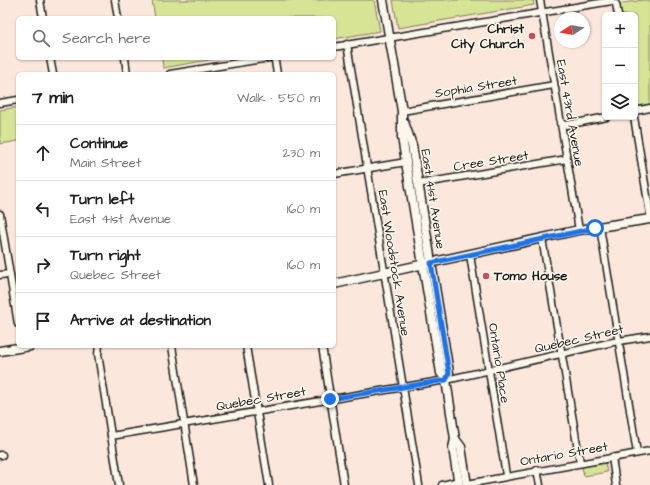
<!DOCTYPE html>
<meta charset="utf-8">
<style>
:root{--surface:#fff;--page:#f6f6f6;--text:#202124;--muted:#757577;--line:#e0e0e0}
body{margin:0;font-family:"Architects Daughter",sans-serif;background:var(--page);color:var(--text)}
.controls{position:absolute;right:12px;top:12px;display:grid;overflow:hidden;border-radius:6px;box-shadow:0 1px 3px #0004}
.controls button{width:36px;height:36px;display:grid;place-items:center;padding:0;border:0;border-bottom:1px solid var(--line);background:var(--surface);color:var(--text);font:20px sans-serif}
.compass{position:absolute;left:554px;top:12px;width:36px;height:36px;border-radius:50%;background:var(--surface);box-shadow:0 1px 3px #0004;rotate:259deg}
.stop{position:absolute;width:12px;height:12px;margin:-9px;border:3px solid #1a73e8;border-radius:50%;background:#fff}
.stop.end{background:#1a73e8;border-color:#fff;box-shadow:0 1px 4px #0008}
.list{margin:0;padding:0;list-style:none}
h2{display:flex;justify-content:space-between;align-items:center;height:52px;margin:0;padding:0 16px;font-size:17px}
h2 small{font-size:13px;font-weight:400;color:var(--muted)}
.list li{display:grid;grid-template-columns:26px 1fr auto;gap:12px;align-items:center;box-sizing:border-box;height:56px;padding:0 16px;border-top:1px solid var(--line)}
.list b{display:block;font-size:15px;white-space:nowrap}
.list p{margin:0;font-size:13px;white-space:nowrap;color:var(--muted)}
.list em{font-size:13px;font-style:normal;color:var(--muted)}
.icon{flex:none;width:22px;height:22px;fill:none;stroke:currentColor;stroke-width:2;stroke-linecap:round;stroke-linejoin:round}
.map{position:relative;flex:none;width:650px;height:485px;overflow:hidden}
.search{position:absolute;background:var(--surface);box-shadow:0 1px 3px #0004;left:16px;top:16px;width:320px;height:44px;display:flex;align-items:center;gap:10px;box-sizing:border-box;padding:0 14px;border-radius:6px;color:var(--muted);font-size:15px}
.panel{position:absolute;background:var(--surface);box-shadow:0 1px 3px #0004;left:16px;top:72px;width:320px;height:276px;border-radius:6px}
.map>svg:first-child{display:block}
.green{fill:#d7e395;stroke:#7a8058}
.lines{fill:none;stroke-linecap:round;stroke-linejoin:round}
.minor-casing{stroke:#1c1c1c;stroke-width:9}
.secondary-casing{stroke:#1c1c1c;stroke-width:11}
.minor{stroke:#fbf7ec;stroke-width:6}
.secondary{stroke:#fbf7ec;stroke-width:8}
.route{stroke:#1a73e8;stroke-width:5}
.poi-dot{fill:#d1495b;stroke:#fbf7ec;stroke-width:1.5}
.labels{text-anchor:middle;dominant-baseline:central;stroke-width:3;stroke-linejoin:round;paint-order:stroke}
.poi-label{font-size:13px;font-weight:bold;fill:#1c1c1c;stroke:#fbf7ec;text-anchor:end}
.street-label{font-size:13px;fill:#1c1c1c;stroke:#fbf7ec}
</style>
<div class="map">
<svg width="650" height="485" viewBox="0 0 650 485">
<rect width="100%" height="100%" fill="#fce7dc"/>
<filter id="ink" filterUnits="userSpaceOnUse"><feTurbulence type="fractalNoise" baseFrequency=".025" numOctaves="2"/><feDisplacementMap in="SourceGraphic" scale="8" xChannelSelector="R" yChannelSelector="G"/><feConvolveMatrix kernelMatrix="1 2 1 2 8 2 1 2 1" color-interpolation-filters="sRGB"/></filter>
<g filter="url(#ink)">
<g class="green">
<path d="M152,0H374L380,31L334,39V18H155Z"/>
<path d="M393,0H533L534,5L398,28Z"/>
<path d="M644,0H650V104L639,106L635,103V15H622L619,6L622,3Z"/>
<path d="M162,58H220L163,68Z"/>
<path d="M18,107V141L0,144V110Z"/>
<path d="M605,463L607,472L584,476L582,467Z"/>
</g>
<g class="lines">
<g class="minor-casing">
<g id="minor">
<path d="M40,0L43,18"/>
<path d="M115,0L118,18"/>
<path d="M540,0L579,230"/>
<path d="M616,4L618,15"/>
<path d="M347,44L419,485"/>
<path d="M334,47L612,1"/>
<path d="M50,58L53,74"/>
<path d="M125,58L127,74"/>
<path d="M275,61L277,74"/>
<path d="M170,74L269,58"/>
<path d="M0,103L18,100"/>
<path d="M402,111L554,85"/>
<path d="M635,111L650,108"/>
<path d="M634,117L650,214"/>
<path d="M560,123L566,125L607,117"/>
<path d="M334,174L406,162"/>
<path d="M418,184L567,159"/>
<path d="M0,214L18,324"/>
<path d="M600,227L637,453"/>
<path d="M542,238L580,462"/>
<path d="M470,255L506,475"/>
<path d="M0,275L10,274"/>
<path d="M99,346L98,354L119,485"/>
<path d="M172,346L194,485"/>
<path d="M246,346L269,485"/>
<path d="M322,346L344,485"/>
<path d="M111,436L446,380L613,342L650,336"/>
<path d="M0,455H2"/>
<path d="M612,457L616,485"/>
<path d="M537,470L540,485"/>
<path d="M467,484L650,451"/>
<path d="M442,485L459,481"/>
</g>
</g>
<g class="secondary-casing">
<g id="secondary">
<path d="M383,0L402,111V137L406,162L441,373L446,380L455,439L453,448L459,485"/>
<path d="M404,122L412,145L449,373L446,380"/>
<path d="M334,284L579,230L650,219"/>
<path d="M0,351L30,346"/>
<path d="M455,439L461,447L467,485"/>
</g>
</g>
<use href="#minor" class="minor"/>
<use href="#secondary" class="secondary"/>
</g>
</g>
<g class="lines" filter="url(#ink)">
<path class="route" d="M330,399L446,380L449,373L431,263L595,228"/>
</g>
<g class="poi-dot">
<circle cx="532" cy="36" r="4"/>
<circle cx="486" cy="276" r="4"/>
</g>
<g class="labels">
<g class="poi-label">
<text x="524" y="29">Christ<tspan x="524" dy="15">City Church</tspan></text>
<text x="494" y="276" text-anchor="start">Tomo House</text>
</g>
<g class="street-label">
<text transform="translate(476 87) rotate(-9)">Sophia Street</text>
<text transform="translate(570 113) rotate(80)">East 43rd Avenue</text>
<text transform="translate(491 161) rotate(-9)">Cree Street</text>
<text transform="translate(433 199) rotate(81)">East 41st Avenue</text>
<text transform="translate(394 263) rotate(81)">East Woodstock Avenue</text>
<text transform="translate(579 339) rotate(-13)">Quebec Street</text>
<text transform="translate(499 363) rotate(81)">Ontario Place</text>
<text transform="translate(261 399) rotate(-10)">Quebec Street</text>
<text transform="translate(564 454) rotate(-10)">Ontario Street</text>
</g>
</g>
</svg>
<div class="controls">
<button>+</button>
<button>−</button>
<button><svg class="icon" aria-label="layers" viewBox="0 0 24 24"><path d="M12 4l9 5-9 5-9-5zM3 14l9 5 9-5"/></svg></button>
</div>
<svg class="compass" viewBox="-18 -18 36 36"><path d="M0-13l5 13h-10z" fill="#e53935"/><path d="M0 13l5-13h-10z" fill="#757577"/></svg>
<div class="stop" style="left:595px;top:228px"></div>
<div class="stop end" style="left:330px;top:399px"></div>
<div class="search"><svg class="icon" aria-label="search" viewBox="0 0 24 24"><circle cx="10" cy="10" r="6"/><path d="M15 15l6 6"/></svg>Search here</div>
<section class="panel">
<h2>7 min<small>Walk · 550 m</small></h2>
<ul class="list">
<li><svg class="icon" aria-label="ahead" viewBox="0 0 24 24"><path d="M12 20V5M6 11l6-6 6 6"/></svg><div><b>Continue</b><p>Main Street</p></div><em>230 m</em></li>
<li><svg class="icon" aria-label="left" viewBox="0 0 24 24"><path d="M17 20v-9H6M10 6l-5 5 5 5"/></svg><div><b>Turn left</b><p>East 41st Avenue</p></div><em>160 m</em></li>
<li><svg class="icon" aria-label="right" viewBox="0 0 24 24"><path d="M7 20v-9h11M14 6l5 5-5 5"/></svg><div><b>Turn right</b><p>Quebec Street</p></div><em>160 m</em></li>
<li><svg class="icon" aria-label="arrive" viewBox="0 0 24 24"><path d="M6 21V4h12l-3 4 3 4H6"/></svg><div><b>Arrive at destination</b></div></li>
</ul>
</section>
</div>
